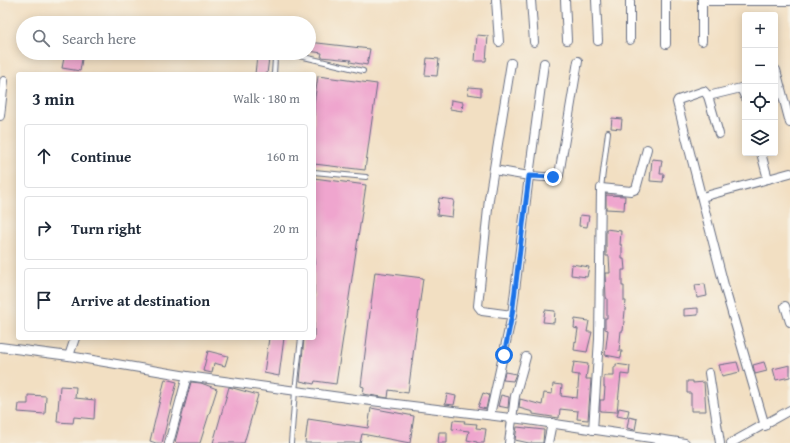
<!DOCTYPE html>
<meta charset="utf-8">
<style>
:root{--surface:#fff;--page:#f6f6f7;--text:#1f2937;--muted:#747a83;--line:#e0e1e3}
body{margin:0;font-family:"Gentium Book Plus",serif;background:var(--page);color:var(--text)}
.controls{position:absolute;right:12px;top:12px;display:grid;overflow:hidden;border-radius:4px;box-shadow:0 2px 10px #0003}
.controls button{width:36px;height:36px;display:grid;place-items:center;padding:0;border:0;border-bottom:1px solid var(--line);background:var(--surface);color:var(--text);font:20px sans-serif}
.stop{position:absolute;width:12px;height:12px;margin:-9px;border:3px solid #1a73e8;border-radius:50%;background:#fff}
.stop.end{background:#1a73e8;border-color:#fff;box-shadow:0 1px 4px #0008}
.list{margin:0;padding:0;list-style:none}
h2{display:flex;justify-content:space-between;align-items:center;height:52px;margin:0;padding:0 16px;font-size:17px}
h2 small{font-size:13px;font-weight:400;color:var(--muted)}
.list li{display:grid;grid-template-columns:26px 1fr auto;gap:12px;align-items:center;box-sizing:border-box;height:64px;margin:0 8px 8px;padding:0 8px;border:1px solid var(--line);border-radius:4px}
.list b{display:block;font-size:15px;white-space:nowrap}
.list em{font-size:13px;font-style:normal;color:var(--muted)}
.icon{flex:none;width:22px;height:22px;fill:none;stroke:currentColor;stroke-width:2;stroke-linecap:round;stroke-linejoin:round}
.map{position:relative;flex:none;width:790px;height:443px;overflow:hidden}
.search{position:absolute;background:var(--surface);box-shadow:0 2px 10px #0003;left:16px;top:16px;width:300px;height:44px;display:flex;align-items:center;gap:10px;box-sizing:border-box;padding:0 14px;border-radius:22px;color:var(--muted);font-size:15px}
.panel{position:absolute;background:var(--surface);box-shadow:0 2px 10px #0003;left:16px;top:72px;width:300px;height:268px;border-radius:4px}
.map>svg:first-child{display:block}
.building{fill:#efa5ce}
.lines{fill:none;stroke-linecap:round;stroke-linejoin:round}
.lane-casing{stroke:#666d81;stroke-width:6}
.street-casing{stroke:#666d81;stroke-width:10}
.lane{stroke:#fff;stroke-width:4}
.street{stroke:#fff;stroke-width:8}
.route{stroke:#1a73e8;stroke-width:5}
</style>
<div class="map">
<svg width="790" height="443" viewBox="0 0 790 443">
<rect width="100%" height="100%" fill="#f7f3e8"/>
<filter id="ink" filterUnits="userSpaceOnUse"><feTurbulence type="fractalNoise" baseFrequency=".025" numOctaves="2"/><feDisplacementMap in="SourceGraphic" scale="8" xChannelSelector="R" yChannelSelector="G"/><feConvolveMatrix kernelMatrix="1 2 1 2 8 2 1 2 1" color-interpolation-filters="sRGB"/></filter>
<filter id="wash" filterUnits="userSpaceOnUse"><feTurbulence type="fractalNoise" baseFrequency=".012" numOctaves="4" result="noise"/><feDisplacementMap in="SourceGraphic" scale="16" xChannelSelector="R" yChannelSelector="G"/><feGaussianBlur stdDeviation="0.9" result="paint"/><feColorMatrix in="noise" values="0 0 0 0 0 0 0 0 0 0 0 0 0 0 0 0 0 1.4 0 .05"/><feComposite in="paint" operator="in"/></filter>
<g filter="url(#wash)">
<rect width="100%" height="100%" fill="#f2dfc2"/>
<g id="blocks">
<g class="building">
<path d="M477,35L488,36L486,61H475Z"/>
<path d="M309,42L370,49L367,65L350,62L351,60L321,57L322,53L309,51Z"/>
<path d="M65,53H83L80,71L62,68Z"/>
<path d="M257,56L269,58L267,74H255Z"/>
<path d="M427,58L439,59L437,76L425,75Z"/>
<path d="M318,76L377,84L365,170L314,164V104Z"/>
<path d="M469,87L481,88V96L468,94Z"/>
<path d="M451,100L463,102L462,111L450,109Z"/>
<path d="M612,118L622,119L621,129L611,128Z"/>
<path d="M652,159L662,160L660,174H664L663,182L650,181Z"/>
<path d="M314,178L366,185L336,384L315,381L314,384L300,381L304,338H314V268L315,258H314Z"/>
<path d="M606,195L625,196L624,210L606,209Z"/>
<path d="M439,198L454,200L452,217L437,215Z"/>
<path d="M580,215L589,216L587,227L579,226Z"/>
<path d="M606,229L621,231L620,245H622V259H624L625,270H622V286H624V301H626L623,331H621L619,351H622L621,358L605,355L608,330L605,329V318H607V298H606L605,273H610L609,256H606Z"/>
<path d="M572,264L589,267L587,277L571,275Z"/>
<path d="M375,272L423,278L408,393L389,390L388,398L363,394L364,387L361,386Z"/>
<path d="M705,284L707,296L697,298L695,285Z"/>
<path d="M698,308V315L684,316V309Z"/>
<path d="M545,310L555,311L554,323L543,322Z"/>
<path d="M575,319L589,321L587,332H592L587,352L574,350L575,341L576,342L578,329L574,328Z"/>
<path d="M269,338H284L279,376L264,373Z"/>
<path d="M208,351L228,356L225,366L214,363L212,373L203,371Z"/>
<path d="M574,362L588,364L586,379H591L588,420L577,419L578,411L560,409L559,418L533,414V412L519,408L520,399L542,405L544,393L552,394L553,384L562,385L561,396L577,398L579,375L572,374Z"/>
<path d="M737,362L740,372L722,376L719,365Z"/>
<path d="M764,362L767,371L755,374L753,365Z"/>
<path d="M616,364L630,366L629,375L621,374L617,412L600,411V400H604L605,387H604V376H614V367H616Z"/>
<path d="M790,365V377L776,380L773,369Z"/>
<path d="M505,372L516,374L513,381L503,380Z"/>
<path d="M165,379L177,382L162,443H156L150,441Z"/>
<path d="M687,381H693V383L704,382L706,411H691V393H687Z"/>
<path d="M191,382L201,383L217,389L200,443H177L175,442Z"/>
<path d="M60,386L76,387L75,398L95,400L94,419L74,417L73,423L57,422Z"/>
<path d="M229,387L258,395L244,443H213Z"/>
<path d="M483,393L489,395L486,409L478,407Z"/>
<path d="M447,394L456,396L454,405L445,404Z"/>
<path d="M28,395L46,396L45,414L18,412L19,404H28Z"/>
<path d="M501,395L509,397L508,408L498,406Z"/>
<path d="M371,408L414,416L410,443L362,434L360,443H305L308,419L368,428Z"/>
<path d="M619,408L629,410L627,418L617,416Z"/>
<path d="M629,417L637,419L635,430L627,428Z"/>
<path d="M453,420L465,421L464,423L477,424L476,428L486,429L484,443H477V442L467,440L469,431L452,429Z"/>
<path d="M517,427L544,430L543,443H529L515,440Z"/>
<path d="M439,432H447V443H438Z"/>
</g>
</g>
</g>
<g filter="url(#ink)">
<use href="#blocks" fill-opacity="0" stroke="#666d81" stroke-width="1"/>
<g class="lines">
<g class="lane-casing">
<g id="lane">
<path d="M287,53L363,71"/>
<path d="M274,74L275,58L277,53"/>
<path d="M314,172L366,177"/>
<path d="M601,188L608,132"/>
<path d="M291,443L295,391L301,338"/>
</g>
</g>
<g class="street-casing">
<g id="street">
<path d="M496,0L499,42"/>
<path d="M531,0L534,42"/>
<path d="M565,0L567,40"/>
<path d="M596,0L598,41"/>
<path d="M630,0V40"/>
<path d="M702,0V41"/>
<path d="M702,1H790"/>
<path d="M666,44V0"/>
<path d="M511,63L489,199L478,306L482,311L512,315"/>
<path d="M776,70L790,123"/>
<path d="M708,96L719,134"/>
<path d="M745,97L741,88L708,96L704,91L678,100L677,102L725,289L765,426"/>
<path d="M0,116L4,81"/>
<path d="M494,170C506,172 550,181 559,175L578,61"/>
<path d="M768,179L790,173"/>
<path d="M702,197L768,179L761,153"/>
<path d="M785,306L790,322"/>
<path d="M0,347L69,356L187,376L355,399L528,420L685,443"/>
<path d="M69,356L75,338"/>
<path d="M709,373L720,443"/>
<path d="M490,415L512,315L529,176L544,63"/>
<path d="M593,430L599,339L601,188L631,191L636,189L647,149"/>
<path d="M169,443L187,376"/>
<path d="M509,443L515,396L526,357"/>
<path d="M548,443L552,423"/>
<path d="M731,443L790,410"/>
</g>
</g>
<use href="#lane" class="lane"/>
<use href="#street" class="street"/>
</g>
</g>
<g class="lines" filter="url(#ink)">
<path class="route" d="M504,355L512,315L529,176L553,177"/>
</g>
</svg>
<div class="controls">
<button>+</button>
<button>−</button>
<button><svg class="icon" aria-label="locate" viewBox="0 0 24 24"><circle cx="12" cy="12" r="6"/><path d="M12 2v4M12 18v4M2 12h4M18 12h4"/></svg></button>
<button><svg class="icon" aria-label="layers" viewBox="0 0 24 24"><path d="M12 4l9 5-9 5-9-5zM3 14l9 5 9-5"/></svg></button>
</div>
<div class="stop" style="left:504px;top:355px"></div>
<div class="stop end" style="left:553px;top:177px"></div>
<div class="search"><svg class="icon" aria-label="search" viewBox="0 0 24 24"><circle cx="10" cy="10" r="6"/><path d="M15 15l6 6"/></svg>Search here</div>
<section class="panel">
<h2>3 min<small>Walk · 180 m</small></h2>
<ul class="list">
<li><svg class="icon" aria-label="ahead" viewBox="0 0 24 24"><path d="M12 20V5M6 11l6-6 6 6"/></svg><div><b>Continue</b></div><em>160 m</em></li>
<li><svg class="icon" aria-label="right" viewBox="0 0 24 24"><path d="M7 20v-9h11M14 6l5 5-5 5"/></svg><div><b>Turn right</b></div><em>20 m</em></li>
<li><svg class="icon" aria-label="arrive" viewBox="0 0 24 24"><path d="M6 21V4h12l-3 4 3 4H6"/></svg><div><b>Arrive at destination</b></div></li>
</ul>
</section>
</div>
